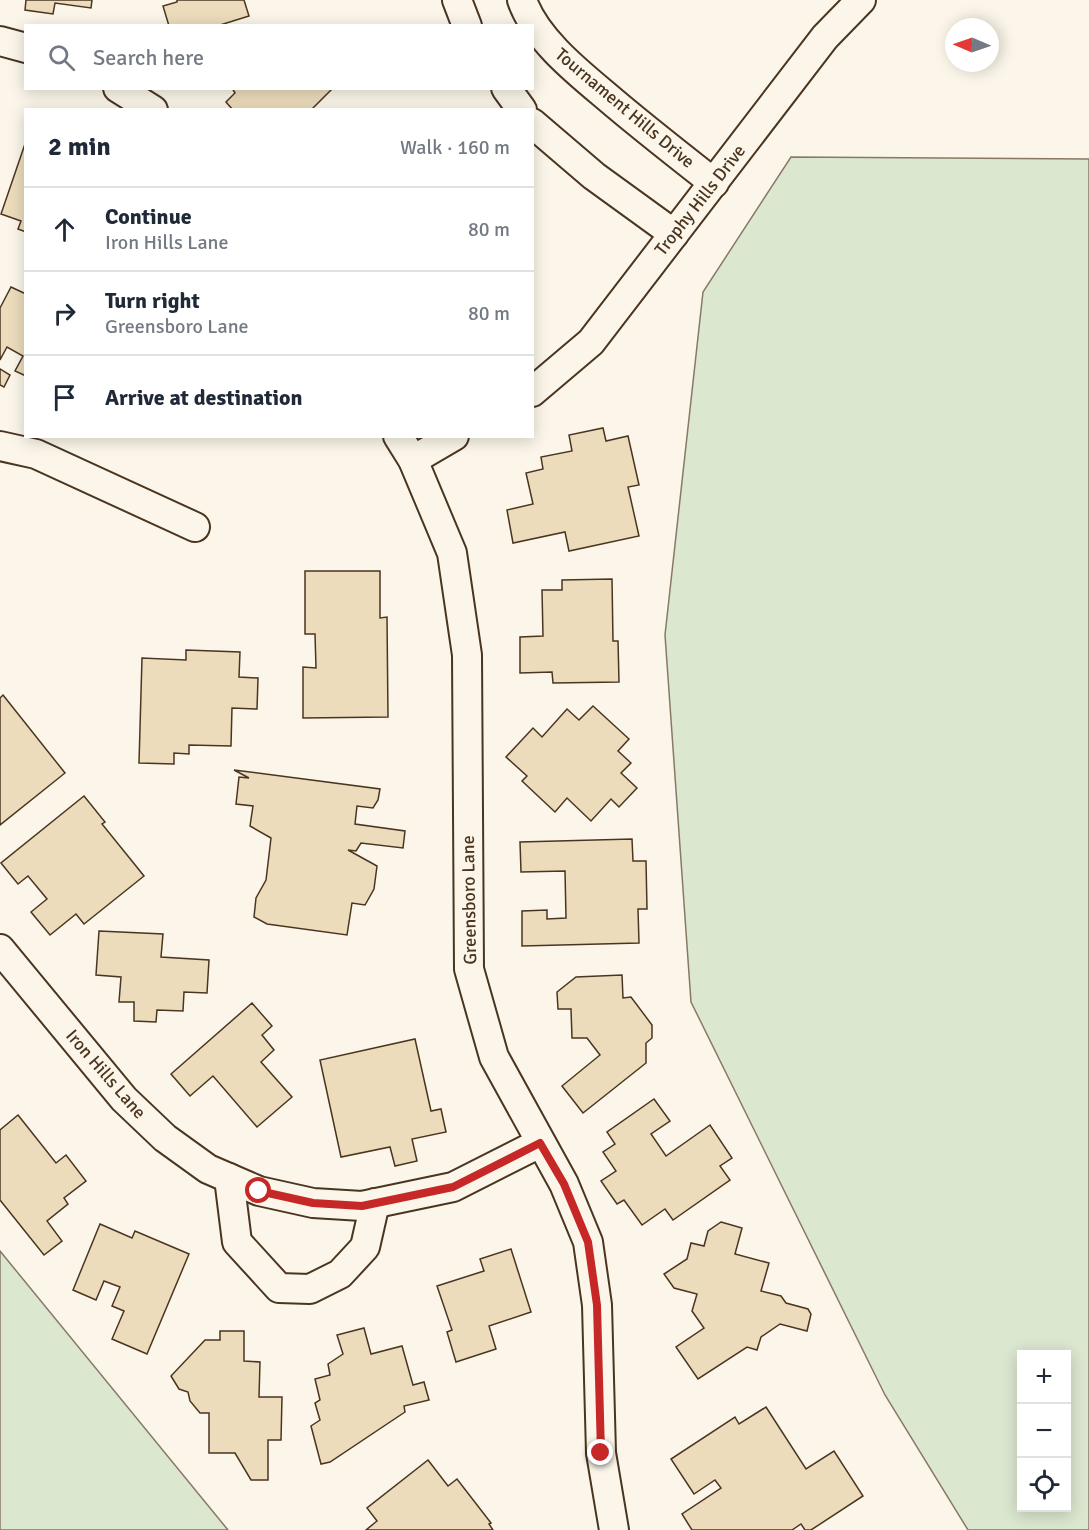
<!DOCTYPE html>
<meta charset="utf-8">
<style>
:root{--surface:#fff;--page:#f2f2f3;--text:#1f2937;--muted:#747a83;--line:#e0e1e3}
body{margin:0;font-family:Signika,sans-serif;background:var(--page);color:var(--text)}
.controls{position:absolute;right:18px;bottom:18px;display:grid;overflow:hidden;border-radius:0px;box-shadow:0 3px 15px #0003}
.controls button{width:54px;height:54px;display:grid;place-items:center;padding:0;border:0;border-bottom:2px solid var(--line);background:var(--surface);color:var(--text);font:30px sans-serif}
.compass{position:absolute;left:945px;top:18px;width:54px;height:54px;border-radius:50%;background:var(--surface);box-shadow:0 3px 15px #0003;rotate:272deg}
.stop{position:absolute;width:18px;height:18px;margin:-14px;border:4px solid #c62828;border-radius:50%;background:#fff}
.stop.end{background:#c62828;border-color:#fff;box-shadow:0 2px 6px #0008}
.list{margin:0;padding:0;list-style:none}
h2{display:flex;justify-content:space-between;align-items:center;height:78px;margin:0;padding:0 24px;font-size:26px}
h2 small{font-size:20px;font-weight:400;color:var(--muted)}
.list li{display:grid;grid-template-columns:39px 1fr auto;gap:18px;align-items:center;box-sizing:border-box;height:84px;padding:0 24px;border-top:2px solid var(--line)}
.list b{display:block;font-size:22px;white-space:nowrap}
.list p{margin:0;font-size:20px;white-space:nowrap;color:var(--muted)}
.list em{font-size:20px;font-style:normal;color:var(--muted)}
.icon{flex:none;width:33px;height:33px;fill:none;stroke:currentColor;stroke-width:2;stroke-linecap:round;stroke-linejoin:round}
.map{position:relative;flex:none;width:1089px;height:1530px;overflow:hidden}
.search{position:absolute;background:var(--surface);box-shadow:0 3px 15px #0003;left:24px;top:24px;width:510px;height:66px;display:flex;align-items:center;gap:15px;box-sizing:border-box;padding:0 21px;border-radius:0px;color:var(--muted);font-size:22px}
.panel{position:absolute;background:var(--surface);box-shadow:0 3px 15px #0003;left:24px;top:108px;width:510px;height:330px;border-radius:0px}
.map>svg:first-child{display:block}
.green{fill:#dce7d0;stroke:#887966;stroke-width:1.5;fill-rule:evenodd}
.building{fill:#ecdcbc;stroke:#4a3520;stroke-width:1.5}
.lines{fill:none;stroke-linecap:round;stroke-linejoin:round}
.minor-casing{stroke:#4a3520;stroke-width:32}
.minor{stroke:#fbf6e9;stroke-width:28}
.route{stroke:#c62828;stroke-width:8}
.labels{text-anchor:middle;dominant-baseline:central;stroke-width:4.5;stroke-linejoin:round;paint-order:stroke}
.street-label{font-size:18px;fill:#4a3520;stroke:#fbf6e9}
</style>
<div class="map">
<svg width="1089" height="1530" viewBox="0 0 1089 1530">
<rect width="100%" height="100%" fill="#fbf6e9"/>
<g class="green">
<path d="M791,157L1089,159V1530H968L885,1395L691,1002L665,635L703,292ZM1066,1354V1508H1022V1354Z"/>
<path d="M0,1251L228,1530H0Z"/>
</g>
<g class="building">
<path d="M26,0H92L91,8L55,3L53,14L25,10Z"/>
<path d="M177,0H244L249,16L217,26H169L163,6L177,2Z"/>
<path d="M232,88H333L311,110H233L226,102L235,93Z"/>
<path d="M26,141V232L18,229L21,221L1,214Z"/>
<path d="M11,287L26,294V376L15,371L23,356L7,347L0,360V308Z"/>
<path d="M0,369L10,375L4,387L0,385Z"/>
<path d="M603,428L606,441L628,436L639,485L628,487L639,536L569,551L565,532L513,543L507,510L533,504L526,473L543,469L541,457L572,451L569,435Z"/>
<path d="M305,571H380V618L387,617L388,717L303,718V667L316,668L315,634H305Z"/>
<path d="M612,579L613,641H618L619,682L553,683L552,672L520,673V637L543,636L542,590H562V580Z"/>
<path d="M186,650L240,652L239,677L258,678L257,709L232,708L231,746L189,745V754L174,753V764L139,763L142,658L186,660Z"/>
<path d="M3,695L65,773L0,825V698Z"/>
<path d="M593,706L629,739L618,751L631,763L621,773L637,788L619,807L611,799L591,821L567,798L555,812L522,781L527,776L506,757L533,728L542,737L567,709L579,720Z"/>
<path d="M234,770L380,789L378,800L373,808L357,806L355,824L405,831L403,848L361,843L356,851L348,850L377,866L374,889L365,905L352,903L347,935L267,924L254,917L256,898L266,880L271,838L250,826L253,806L236,804L239,777L249,778Z"/>
<path d="M84,796L105,822L102,824L144,876L84,924L76,914L50,935L31,912L47,899L28,876L18,884L1,863Z"/>
<path d="M632,839L633,861H646L647,909H638L639,943L522,946V911L547,910V919L566,918L565,871L521,872L520,842Z"/>
<path d="M99,931L163,934L161,957L209,960L207,993L184,992L183,1011L157,1010L156,1022L134,1021V1002H119L121,977L96,975Z"/>
<path d="M622,975L623,998L631,997L652,1025V1038L646,1043V1063L583,1113L562,1086L600,1055L587,1038H572L571,1009H558L557,992L576,977Z"/>
<path d="M252,1003L272,1026L262,1035L274,1050L261,1062L292,1097L257,1127L213,1076L190,1096L171,1074Z"/>
<path d="M415,1039L431,1111L441,1109L446,1132L412,1139L417,1161L395,1166L390,1147L341,1157L320,1060Z"/>
<path d="M654,1099L670,1121L651,1134L666,1156L710,1125L732,1158L720,1166L730,1180L673,1220L665,1209L642,1225L624,1200L617,1204L601,1181L616,1171L603,1152L615,1144L607,1132Z"/>
<path d="M18,1115L56,1163L66,1155L86,1181L64,1198L68,1204L47,1221L62,1241L44,1255L0,1200V1130Z"/>
<path d="M721,1222L742,1228L735,1254L769,1263L761,1291L781,1296L786,1303L808,1309L811,1314L807,1331L780,1324L761,1337L757,1350L747,1347L698,1379L676,1347L704,1328L692,1311L697,1294L674,1288L664,1274L687,1259L691,1243L704,1246L708,1231Z"/>
<path d="M100,1224L132,1238L135,1231L189,1254L147,1354L112,1339L124,1311L112,1306L120,1287L104,1281L96,1300L73,1290Z"/>
<path d="M511,1249L531,1312L489,1326L496,1349L456,1362L447,1332L452,1330L437,1286L484,1271L480,1259Z"/>
<path d="M364,1328L371,1354L402,1346L413,1385L424,1382L429,1400L404,1406L405,1412L330,1462L321,1464L311,1426L320,1420L315,1403L320,1400L315,1379L330,1375L328,1364L343,1354L337,1335Z"/>
<path d="M220,1331H244V1361L260,1362L259,1397H282L281,1440H268V1480H251L235,1453H209V1413H200L190,1401L188,1392L179,1389L171,1376L205,1340H220Z"/>
<path d="M766,1407L806,1469L834,1451L863,1496L811,1530H805L801,1524L792,1530H692L682,1514L721,1488L715,1480L694,1494L671,1459L735,1417L739,1424Z"/>
<path d="M428,1460L448,1486L457,1479L491,1523L489,1524L493,1530H366L377,1521L367,1508Z"/>
</g>
<g class="lines">
<g class="minor-casing">
<g id="minor">
<path d="M457,0L467,26"/>
<path d="M522,0C535,38 576,71 606,96C641,126 677,154 714,183"/>
<path d="M0,41L26,48"/>
<path d="M118,88L153,110"/>
<path d="M506,88L522,110"/>
<path d="M532,123L594,176L674,234"/>
<path d="M532,392L591,342L825,37L861,0"/>
<path d="M398,436L413,460L452,553L467,655L469,969L494,1057L564,1184L588,1242L597,1305L601,1453L614,1530"/>
<path d="M0,446L36,454L195,527"/>
<path d="M413,460L454,436"/>
<path d="M0,949L124,1099L165,1138L208,1169L259,1191L313,1203L362,1206L453,1187L540,1143"/>
<path d="M229,1178L237,1242L279,1288L310,1289L340,1274L365,1247L375,1203"/>
</g>
</g>
<use href="#minor" class="minor"/>
</g>
<g class="lines">
<path class="route" d="M259,1191L313,1203L362,1206L453,1187L540,1143L564,1184L588,1242L597,1305L601,1453"/>
</g>
<g class="labels">
<g class="street-label">
<text transform="translate(625 108) rotate(40)">Tournament Hills Drive</text>
<text transform="translate(700 200) rotate(-52)">Trophy Hills Drive</text>
<text transform="translate(469 900) rotate(-91)">Greensboro Lane</text>
<text transform="translate(106 1074) rotate(49)">Iron Hills Lane</text>
</g>
</g>
</svg>
<div class="controls">
<button>+</button>
<button>−</button>
<button><svg class="icon" aria-label="locate" viewBox="0 0 24 24"><circle cx="12" cy="12" r="6"/><path d="M12 2v4M12 18v4M2 12h4M18 12h4"/></svg></button>
</div>
<svg class="compass" viewBox="-18 -18 36 36"><path d="M0-13l5 13h-10z" fill="#e53935"/><path d="M0 13l5-13h-10z" fill="#747a83"/></svg>
<div class="stop" style="left:259px;top:1191px"></div>
<div class="stop end" style="left:601px;top:1453px"></div>
<div class="search"><svg class="icon" aria-label="search" viewBox="0 0 24 24"><circle cx="10" cy="10" r="6"/><path d="M15 15l6 6"/></svg>Search here</div>
<section class="panel">
<h2>2 min<small>Walk · 160 m</small></h2>
<ul class="list">
<li><svg class="icon" aria-label="ahead" viewBox="0 0 24 24"><path d="M12 20V5M6 11l6-6 6 6"/></svg><div><b>Continue</b><p>Iron Hills Lane</p></div><em>80 m</em></li>
<li><svg class="icon" aria-label="right" viewBox="0 0 24 24"><path d="M7 20v-9h11M14 6l5 5-5 5"/></svg><div><b>Turn right</b><p>Greensboro Lane</p></div><em>80 m</em></li>
<li><svg class="icon" aria-label="arrive" viewBox="0 0 24 24"><path d="M6 21V4h12l-3 4 3 4H6"/></svg><div><b>Arrive at destination</b></div></li>
</ul>
</section>
</div>
